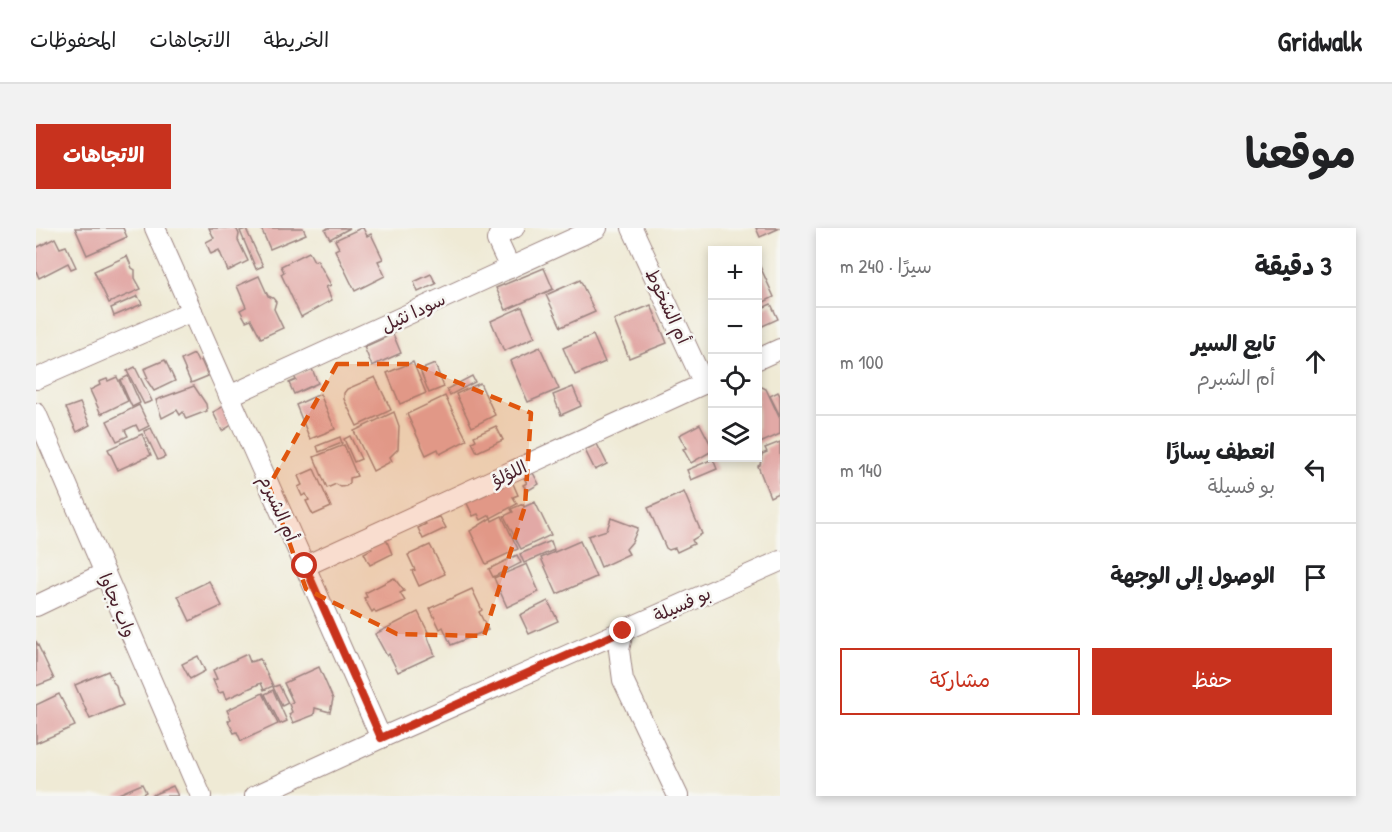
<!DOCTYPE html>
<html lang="ar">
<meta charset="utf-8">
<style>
:root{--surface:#fff;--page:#f2f2f2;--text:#202124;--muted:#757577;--line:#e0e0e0;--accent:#c8321e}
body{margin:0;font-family:"Patrick Hand","Playpen Sans Arabic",sans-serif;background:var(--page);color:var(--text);direction:rtl}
.controls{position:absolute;right:18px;top:18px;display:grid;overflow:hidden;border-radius:0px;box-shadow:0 3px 9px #0003}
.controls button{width:54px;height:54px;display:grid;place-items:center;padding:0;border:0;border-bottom:2px solid var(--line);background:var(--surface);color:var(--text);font:30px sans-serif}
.stop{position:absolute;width:18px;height:18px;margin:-14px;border:4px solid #c8321e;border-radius:50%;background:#fff}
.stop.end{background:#c8321e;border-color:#fff;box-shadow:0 2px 6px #0008}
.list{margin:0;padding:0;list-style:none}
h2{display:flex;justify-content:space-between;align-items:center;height:78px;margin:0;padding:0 24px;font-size:26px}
h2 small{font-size:20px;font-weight:400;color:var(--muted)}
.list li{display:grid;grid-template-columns:39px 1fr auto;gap:18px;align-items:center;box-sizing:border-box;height:108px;padding:0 24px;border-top:2px solid var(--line)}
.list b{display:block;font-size:22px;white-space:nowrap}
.list p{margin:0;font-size:20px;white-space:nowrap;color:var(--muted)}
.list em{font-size:20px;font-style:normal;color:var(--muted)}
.actions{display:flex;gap:12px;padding:18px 24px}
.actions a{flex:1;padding:14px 0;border:2px solid var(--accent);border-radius:0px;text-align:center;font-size:21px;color:var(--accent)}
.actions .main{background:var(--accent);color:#fff}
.icon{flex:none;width:33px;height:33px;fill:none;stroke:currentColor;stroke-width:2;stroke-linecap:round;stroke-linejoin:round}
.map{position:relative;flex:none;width:744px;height:568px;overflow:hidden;direction:ltr;border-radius:0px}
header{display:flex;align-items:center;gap:36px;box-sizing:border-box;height:84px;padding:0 30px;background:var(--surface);border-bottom:2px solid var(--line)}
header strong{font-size:28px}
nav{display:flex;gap:33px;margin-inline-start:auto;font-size:21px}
.intro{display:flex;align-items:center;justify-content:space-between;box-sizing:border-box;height:144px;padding:0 36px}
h1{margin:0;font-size:42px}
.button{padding:15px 27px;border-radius:0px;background:var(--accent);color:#fff;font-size:21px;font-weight:700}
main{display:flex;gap:36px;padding:0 36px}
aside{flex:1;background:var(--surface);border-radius:0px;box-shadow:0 3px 9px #0003}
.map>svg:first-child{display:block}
.building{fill:#e2a9a6}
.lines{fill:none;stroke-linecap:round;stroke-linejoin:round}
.minor-casing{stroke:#9c8480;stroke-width:22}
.minor{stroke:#fff;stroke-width:20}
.route{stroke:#c8321e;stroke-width:8}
.marked{fill:#e0560e;fill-opacity:0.2;stroke:#e0560e;stroke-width:4.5;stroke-dasharray:12 8;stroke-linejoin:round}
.labels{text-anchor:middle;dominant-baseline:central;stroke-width:5;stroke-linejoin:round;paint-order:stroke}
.street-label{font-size:18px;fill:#4a1f2b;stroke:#f6f6f2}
</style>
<header>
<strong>Gridwalk</strong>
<nav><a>الخريطة</a><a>الاتجاهات</a><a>المحفوظات</a></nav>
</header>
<div class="intro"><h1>موقعنا</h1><a class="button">الاتجاهات</a></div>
<main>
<aside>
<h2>3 دقيقة<small>سيرًا · 240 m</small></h2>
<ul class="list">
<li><svg class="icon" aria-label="ahead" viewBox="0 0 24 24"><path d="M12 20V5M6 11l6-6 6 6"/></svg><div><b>تابع السير</b><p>أم الشبرم</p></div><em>100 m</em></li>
<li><svg class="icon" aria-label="left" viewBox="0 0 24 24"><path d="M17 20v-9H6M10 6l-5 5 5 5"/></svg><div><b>انعطف يسارًا</b><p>بو فسيلة</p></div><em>140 m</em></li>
<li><svg class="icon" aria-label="arrive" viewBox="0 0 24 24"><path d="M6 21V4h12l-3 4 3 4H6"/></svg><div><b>الوصول إلى الوجهة</b></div></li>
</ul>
<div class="actions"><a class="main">حفظ</a><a>مشاركة</a></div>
</aside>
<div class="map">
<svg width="744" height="568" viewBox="0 0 744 568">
<rect width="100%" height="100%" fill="#f6f6f2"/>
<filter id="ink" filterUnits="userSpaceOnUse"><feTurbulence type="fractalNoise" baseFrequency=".0167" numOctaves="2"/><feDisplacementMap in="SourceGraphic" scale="12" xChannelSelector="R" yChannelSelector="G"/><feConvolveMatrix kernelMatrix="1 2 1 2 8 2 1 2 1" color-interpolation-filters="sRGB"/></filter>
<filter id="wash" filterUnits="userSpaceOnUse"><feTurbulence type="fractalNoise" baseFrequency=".008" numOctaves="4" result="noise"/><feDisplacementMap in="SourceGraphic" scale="24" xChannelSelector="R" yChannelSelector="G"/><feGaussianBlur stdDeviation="1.35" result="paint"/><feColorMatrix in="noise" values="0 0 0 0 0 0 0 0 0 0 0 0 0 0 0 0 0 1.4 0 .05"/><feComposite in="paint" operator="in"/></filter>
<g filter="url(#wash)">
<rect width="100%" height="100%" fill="#efead5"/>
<g id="blocks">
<g class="building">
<path d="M39,0H87L91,9L51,27Z"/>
<path d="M173,0H198L201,2L203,6L202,12L212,33L192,43L183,22L175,26L170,14L178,10Z"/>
<path d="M225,0H267L270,6L234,21Z"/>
<path d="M292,0H314L294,11L289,2Z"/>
<path d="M325,0H327L331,8L335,6L347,31L342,33L349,48L319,63L299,22L303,20L299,12Z"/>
<path d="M720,0H744L724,9Z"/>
<path d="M210,1L227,38L220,41L204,3Z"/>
<path d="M19,10L24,20L30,18L40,39L35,41L32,35L3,50L0,43V20Z"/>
<path d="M273,24L278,33L281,32L295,57L290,59L296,72L265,89L245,46L248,44L245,38Z"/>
<path d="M91,28L96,40L99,42V50L105,61L73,75L58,43Z"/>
<path d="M722,34L738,69L722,77Z"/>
<path d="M508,40L517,61L470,82L460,60Z"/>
<path d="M395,46L400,56L382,64L378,54Z"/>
<path d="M223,48L232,68L237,70L240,74L238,81L247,100L225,110L215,91L210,93L204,82L210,79L201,58Z"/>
<path d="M544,52L559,84L525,99L510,67Z"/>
<path d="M102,68L106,76L78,88L75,80Z"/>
<path d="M735,76L742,91L722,100V82Z"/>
<path d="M615,77L631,115L593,130L578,92Z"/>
<path d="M486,79L499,109L468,123L455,93Z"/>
<path d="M357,106L365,125L336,138L328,119Z"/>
<path d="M557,107L569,134L539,147L527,120Z"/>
<path d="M504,119L523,161L492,174L474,133Z"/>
<path d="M158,126L162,134L165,132L172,148L155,155L145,132Z"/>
<path d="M129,132L139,153L118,163L110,151L112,150L108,141Z"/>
<path d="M377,134L390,165L364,176L351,145Z"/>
<path d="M399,136L408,159L393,165L384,142Z"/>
<path d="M99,139L116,173L108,176L91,143Z"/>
<path d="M276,141L282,155L258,166L253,155L260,152L258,148Z"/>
<path d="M92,148L104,175L96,179L84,152Z"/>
<path d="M436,148L439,154L414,167L411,161Z"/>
<path d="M81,149L92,173L65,186L54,162L64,157L63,154L71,151L72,153Z"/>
<path d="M339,149L355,182L321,198L308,171V165L311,161Z"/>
<path d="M444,155L459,187L436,199L420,166Z"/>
<path d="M158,158L170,176L171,183L150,191L147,184L144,187L141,182L126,190L120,172Z"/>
<path d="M537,159L545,178L525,187L517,167Z"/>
<path d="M726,159L730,161L744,191V206L722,216V161Z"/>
<path d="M742,164L744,168V188L734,168Z"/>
<path d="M284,166L299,201L274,211L260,177Z"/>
<path d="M409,168L431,212L404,226L402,221L390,227L371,186Z"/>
<path d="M44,175L54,197L41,204L30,180Z"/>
<path d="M103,177L113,198L103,203L100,197L89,202L92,208L81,213L71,193Z"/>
<path d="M190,177L196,197L186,203L177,184Z"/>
<path d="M358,184L363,198L362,221L354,229L356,233L337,243L318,203Z"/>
<path d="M664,196L676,219V223L655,235L647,221L650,220L643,207Z"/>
<path d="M460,198L467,212L441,224L436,214L440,212L438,208Z"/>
<path d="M115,200L129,229L122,232L108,203Z"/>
<path d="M106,206L115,227L82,242L72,221Z"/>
<path d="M314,208L325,231L318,234L308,211Z"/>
<path d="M304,209L306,215L283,224L281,218Z"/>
<path d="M744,214V264L734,269L722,238L724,237L726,226L731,224L729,220Z"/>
<path d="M561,216L571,236L559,242L549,222Z"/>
<path d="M308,217L321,248L314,250V255L310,258L305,259L300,256L291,260L278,229Z"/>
<path d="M677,231L681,241L655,252L651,242Z"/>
<path d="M278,241L295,279L277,287L270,273L273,272L270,266L266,268L262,259L266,257L262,248Z"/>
<path d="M497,245L503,256L491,263L487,257L491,255L488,250Z"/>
<path d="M475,251L482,267L477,269L481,276L455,290L454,287L445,292L442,286L437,288L430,273Z"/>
<path d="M648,264L666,306L656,312L658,316L641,324L639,320L633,322L630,320L612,280Z"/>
<path d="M499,274L515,307L485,321L468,288L477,284L475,281L487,276L488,279Z"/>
<path d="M466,288L482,321L450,336L434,303L455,290L456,293Z"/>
<path d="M404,289L410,300L387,311L382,300L390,296L388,294Z"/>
<path d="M575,290L602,300L596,314L590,321L593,326L565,339L552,308L571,302Z"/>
<path d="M350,311L356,326L334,337L328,325L336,321L335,319Z"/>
<path d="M515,313L518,322L488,335L484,326Z"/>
<path d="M544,313L560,349L521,366L505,330Z"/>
<path d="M394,317L409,346L383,358L376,343L379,342L372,327Z"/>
<path d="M481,327L485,335L457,349L453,341Z"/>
<path d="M491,336L503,364L471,379L458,350Z"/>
<path d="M358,350L368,363L364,365L369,373L340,385L338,382L336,384L328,370L331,369L329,365Z"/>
<path d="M173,353L186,378L154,393L142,368Z"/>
<path d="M436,361L446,382L443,384L452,402L415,417L407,399L404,401L394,380Z"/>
<path d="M512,373L522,393L493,406L484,387Z"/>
<path d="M382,384L393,406L391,407L399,427L362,444L353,426L351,428L339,406Z"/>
<path d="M0,413L18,451L0,458Z"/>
<path d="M211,426L214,434L224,431L237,458L228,462L225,455L190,471L187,464L183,465L177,452L181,451L177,442Z"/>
<path d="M162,428L169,443L154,451L146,436Z"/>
<path d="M283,439L297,471L294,484L279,480L278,487L257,495L253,486L256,484L253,476L257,474L248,455Z"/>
<path d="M72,443L77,454L80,457L82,467L87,477L54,491L39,457Z"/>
<path d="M243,457L252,475L246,478L237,459Z"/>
<path d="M237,462L251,493L244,496L229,466Z"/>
<path d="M227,465L242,496L205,513L201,504L198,505L192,493L195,491L191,482Z"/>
<path d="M23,466L39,498L0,515V477Z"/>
<path d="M106,556L110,564L103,568H78Z"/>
<path d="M137,558L142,568H114Z"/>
</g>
</g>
</g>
<g filter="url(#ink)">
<use href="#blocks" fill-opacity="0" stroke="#9c8480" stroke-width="1.5"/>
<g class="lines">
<g class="minor-casing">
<g id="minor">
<path d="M119,0L345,510"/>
<path d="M596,0L668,156"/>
<path d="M474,40L461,12L463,7L478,0"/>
<path d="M722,131L744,121"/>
<path d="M0,151L156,83"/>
<path d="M193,168L561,0"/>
<path d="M0,185L165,568"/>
<path d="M269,338L676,152"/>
<path d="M0,378L69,345"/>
<path d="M587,403L583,422L587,452L642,568"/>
<path d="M219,568L345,510L744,333"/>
</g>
</g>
<use href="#minor" class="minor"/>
</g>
</g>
<g class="lines" filter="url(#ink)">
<path class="route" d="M269,338L345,510L587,403"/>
</g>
<path class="marked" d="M301,136H378L495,185L489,278L448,408L361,406L270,361L233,258Z"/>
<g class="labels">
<g class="street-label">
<text transform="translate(632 78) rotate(65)">أم الشخوط</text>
<text transform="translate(377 84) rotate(-25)">سودا نثيل</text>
<text transform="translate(473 245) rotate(-25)">اللؤلؤ</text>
<text transform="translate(243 280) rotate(66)">أم الشبرم</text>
<text transform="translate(646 376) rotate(-24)">بو فسيلة</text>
<text transform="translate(82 377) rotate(67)">واب بجاوا</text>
</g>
</g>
</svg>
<div class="controls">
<button>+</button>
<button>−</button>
<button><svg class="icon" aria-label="locate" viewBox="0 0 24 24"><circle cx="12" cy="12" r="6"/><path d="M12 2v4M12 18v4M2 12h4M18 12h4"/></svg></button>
<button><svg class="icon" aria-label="layers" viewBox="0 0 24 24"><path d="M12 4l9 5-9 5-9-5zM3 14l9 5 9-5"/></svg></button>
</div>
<div class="stop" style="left:269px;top:338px"></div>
<div class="stop end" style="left:587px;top:403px"></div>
</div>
</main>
